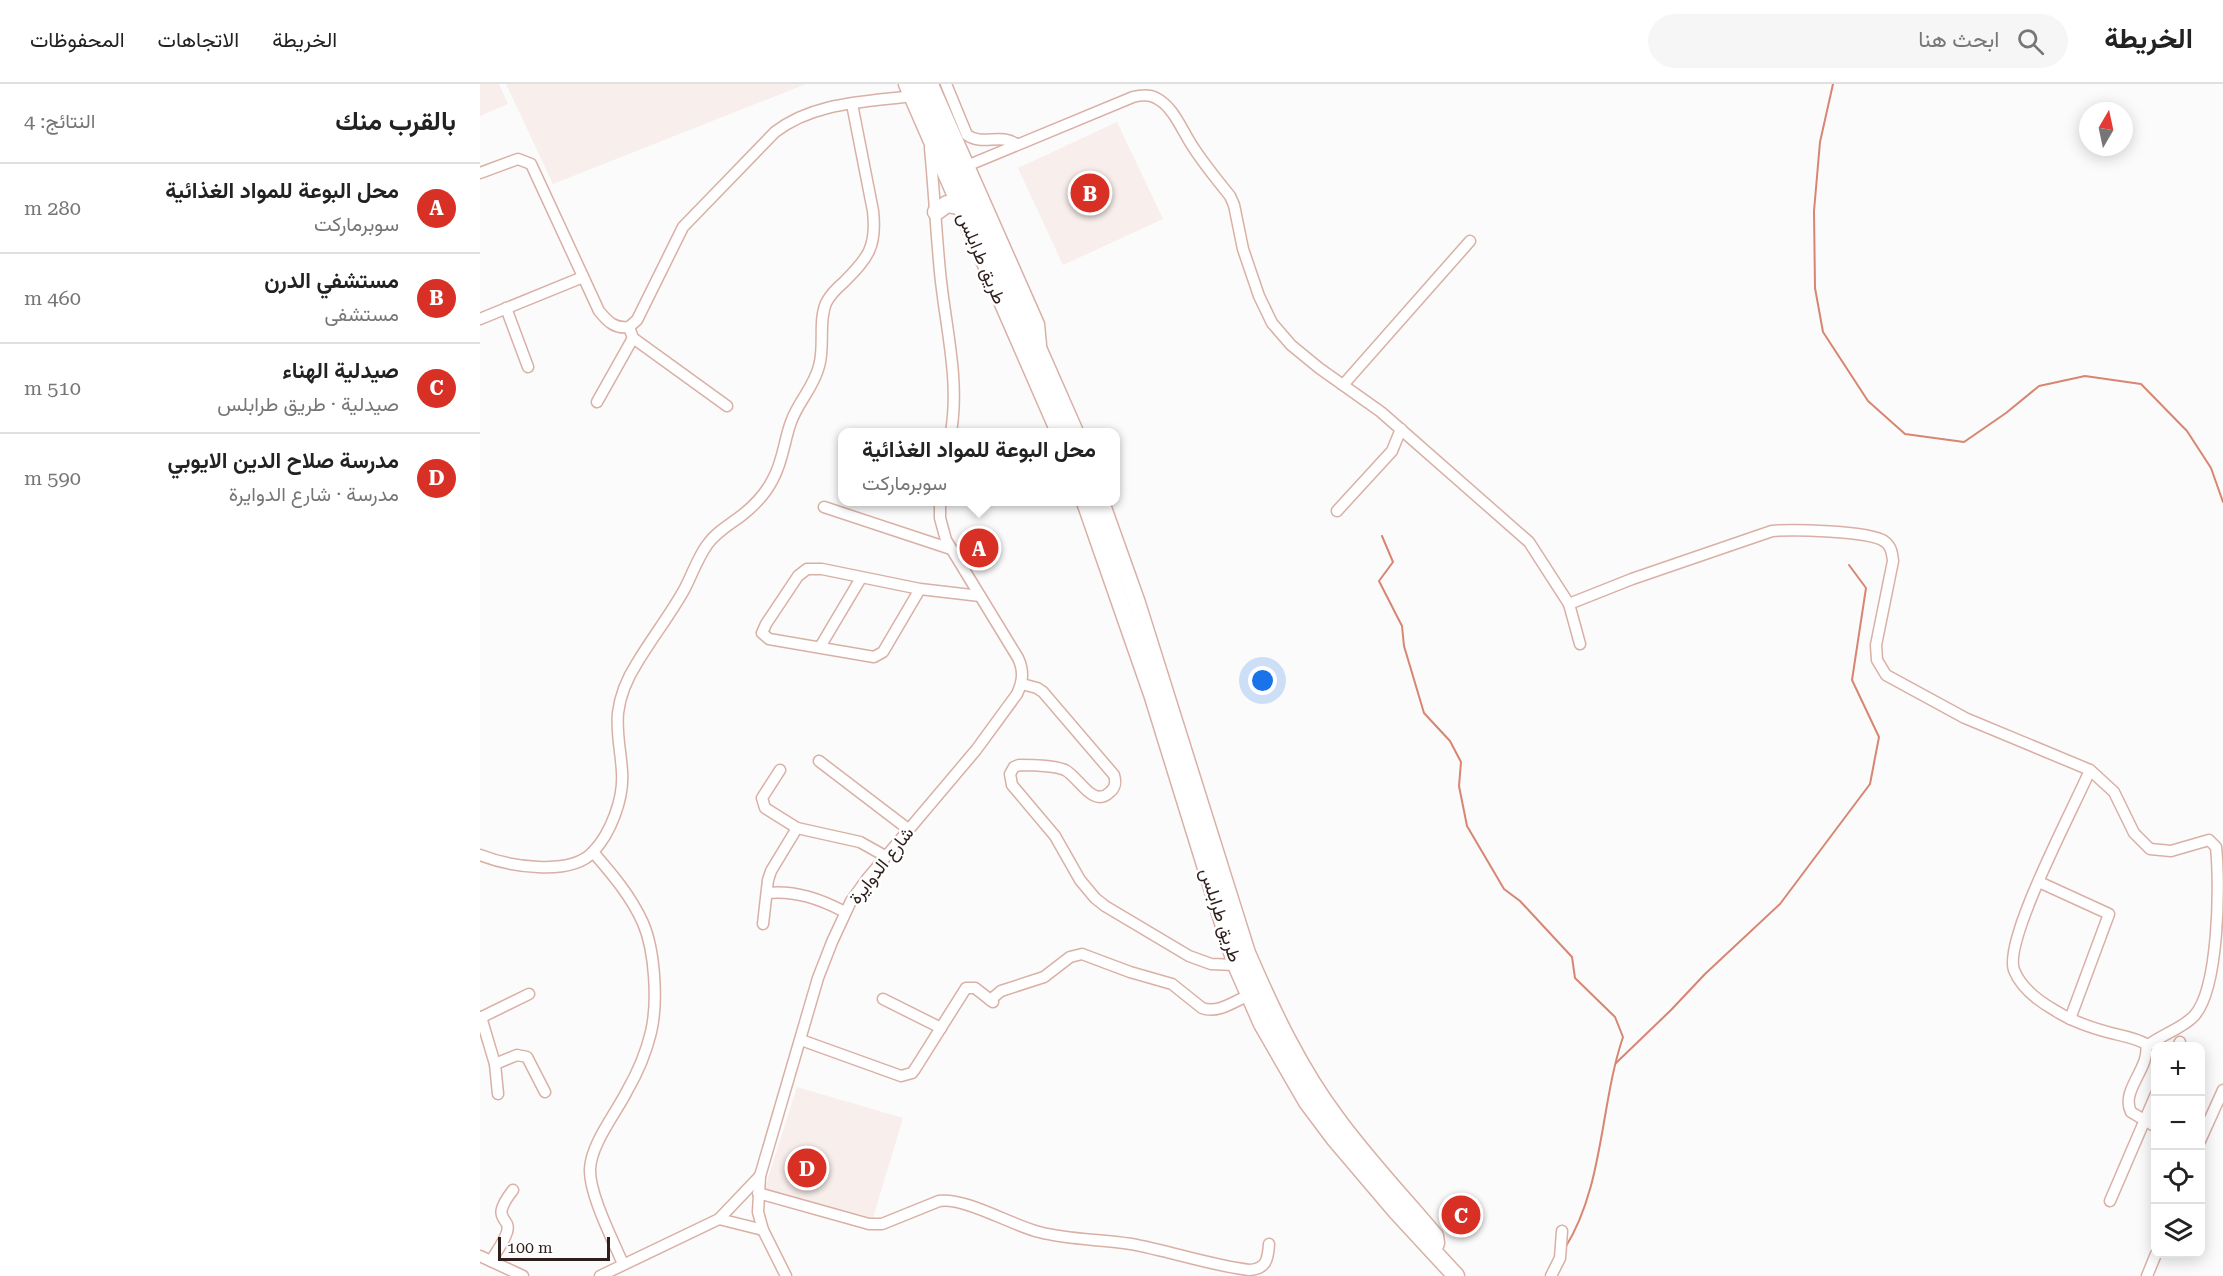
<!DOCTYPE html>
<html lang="ar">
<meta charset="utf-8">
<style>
:root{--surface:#fff;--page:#f6f6f6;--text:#222;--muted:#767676;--line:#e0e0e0;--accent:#d93025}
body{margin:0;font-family:"Roboto Serif",Vazirmatn,serif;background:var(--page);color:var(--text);direction:rtl}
.controls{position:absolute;right:18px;bottom:18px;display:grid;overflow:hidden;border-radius:12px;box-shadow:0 3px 15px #0003}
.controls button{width:54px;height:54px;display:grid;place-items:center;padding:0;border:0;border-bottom:2px solid var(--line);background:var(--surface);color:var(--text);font:30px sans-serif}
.compass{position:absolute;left:1599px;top:18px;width:54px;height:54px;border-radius:50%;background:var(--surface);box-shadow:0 3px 15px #0003;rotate:9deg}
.scale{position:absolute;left:18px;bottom:15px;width:112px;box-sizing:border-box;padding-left:6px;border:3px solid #2e1f1c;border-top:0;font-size:16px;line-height:21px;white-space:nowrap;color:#2e1f1c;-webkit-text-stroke:4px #fff;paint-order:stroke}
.you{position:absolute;left:783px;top:597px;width:21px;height:21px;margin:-15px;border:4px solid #fff;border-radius:50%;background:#1a73e8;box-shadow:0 0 0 9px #1a73e833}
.badge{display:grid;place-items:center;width:39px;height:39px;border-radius:50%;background:var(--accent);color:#fff;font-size:20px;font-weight:700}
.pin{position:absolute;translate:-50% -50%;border:3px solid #fff;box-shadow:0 2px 6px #0006}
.popup{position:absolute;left:358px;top:344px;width:282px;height:78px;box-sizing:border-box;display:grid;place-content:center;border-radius:12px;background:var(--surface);filter:drop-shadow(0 2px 4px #0005);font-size:20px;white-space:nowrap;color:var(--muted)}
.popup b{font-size:22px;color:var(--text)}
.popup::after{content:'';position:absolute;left:50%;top:100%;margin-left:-12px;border:12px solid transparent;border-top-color:var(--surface)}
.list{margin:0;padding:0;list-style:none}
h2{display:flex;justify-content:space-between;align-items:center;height:78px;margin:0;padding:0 24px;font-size:26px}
h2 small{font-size:20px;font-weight:400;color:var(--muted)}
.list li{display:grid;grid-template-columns:39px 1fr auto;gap:18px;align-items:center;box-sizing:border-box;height:90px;padding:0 24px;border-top:2px solid var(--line)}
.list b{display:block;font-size:22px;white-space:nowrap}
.list p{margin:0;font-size:20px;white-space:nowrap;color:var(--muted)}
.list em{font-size:20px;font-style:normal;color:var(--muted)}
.icon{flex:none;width:33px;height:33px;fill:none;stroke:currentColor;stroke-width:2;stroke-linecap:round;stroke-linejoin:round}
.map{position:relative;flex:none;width:1743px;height:1192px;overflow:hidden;direction:ltr}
header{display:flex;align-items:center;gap:36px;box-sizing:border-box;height:84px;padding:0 30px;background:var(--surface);border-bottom:2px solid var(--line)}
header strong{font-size:28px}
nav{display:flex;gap:33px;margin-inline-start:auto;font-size:21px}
.search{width:420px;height:54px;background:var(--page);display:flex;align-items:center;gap:15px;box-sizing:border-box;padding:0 21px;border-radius:33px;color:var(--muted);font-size:22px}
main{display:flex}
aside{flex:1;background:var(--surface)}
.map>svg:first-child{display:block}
.built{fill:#f8eeeb}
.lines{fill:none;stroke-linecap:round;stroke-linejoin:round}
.stream{stroke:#d88572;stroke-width:2}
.minor-casing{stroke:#d9b0a6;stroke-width:13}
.highway-casing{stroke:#d9b0a6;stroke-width:19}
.minor{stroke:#fff;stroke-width:10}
.highway{stroke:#fff;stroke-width:16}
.labels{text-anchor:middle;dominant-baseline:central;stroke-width:5;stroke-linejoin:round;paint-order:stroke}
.street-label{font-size:18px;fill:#2e1f1c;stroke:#fff}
</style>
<header>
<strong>الخريطة</strong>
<div class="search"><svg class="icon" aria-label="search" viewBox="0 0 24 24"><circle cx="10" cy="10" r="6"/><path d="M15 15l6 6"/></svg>ابحث هنا</div>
<nav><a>الخريطة</a><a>الاتجاهات</a><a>المحفوظات</a></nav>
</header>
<main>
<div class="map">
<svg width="1743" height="1192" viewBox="0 0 1743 1192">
<rect width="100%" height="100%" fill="#fbfbfb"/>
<g class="built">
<path d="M0,0H19L28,20L0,32Z"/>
<path d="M26,0H326L73,100Z"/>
<path d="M637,38L683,135L583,181L538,84Z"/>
<path d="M317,1003L423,1034L393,1134L285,1104Z"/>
</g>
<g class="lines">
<g class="stream">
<path d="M1353,0L1340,58L1334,127L1335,204L1343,248L1388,317L1425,350L1484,358L1526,329L1559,302L1605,292L1661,300L1707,347L1731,384L1743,418"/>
<path d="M902,452L913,478L899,497L922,542L924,562L944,629L970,657L981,678L979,702L987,742L1024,805L1040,817L1092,873L1095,894L1135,933L1143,953C1120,1021 1124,1102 1085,1164"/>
<path d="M1136,979L1191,926L1225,890L1300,820L1390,700L1399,653L1372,596L1386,504L1369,481"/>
</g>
<g class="minor-casing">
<g id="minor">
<path d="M453,0L559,240L561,261"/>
<path d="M466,0L487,51C502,62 521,49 536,60"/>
<path d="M450,64C454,105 456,147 460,188C465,241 480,295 471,348"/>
<path d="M489,81L653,13C661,11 669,10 676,14C694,23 702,47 713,63C724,80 737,96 750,112L754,121L763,165L779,212L792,239L811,261L839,284L901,328L1049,458L1089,520L1100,560"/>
<path d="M0,89L38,75L51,80L119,227C128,238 135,245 149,243L157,236L203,143L295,48C334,18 385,18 432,12"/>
<path d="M26,224L48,283"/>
<path d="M0,235L103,193"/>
<path d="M149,243L153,254L247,322"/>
<path d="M863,301L990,157"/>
<path d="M117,318L153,254"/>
<path d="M344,423L471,465"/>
<path d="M857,427L912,367L921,345"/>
<path d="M440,505L403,568L394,573L289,555L282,549L286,540L318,492L327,485H342L440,505L500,512"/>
<path d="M1089,520L1152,495L1292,447C1312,445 1389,447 1404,457C1411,462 1412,468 1413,477L1396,561L1397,576L1406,591L1485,634L1610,686C1595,722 1523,856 1534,886C1541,904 1560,918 1576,927C1593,938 1612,944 1631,949C1643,952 1656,954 1666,960C1671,984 1640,1006 1651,1028L1676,1043"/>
<path d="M340,563L381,494"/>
<path d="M542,600L557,604L563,608L634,691C636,698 636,703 630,708C613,725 599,693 585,686C573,681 553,681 539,681L534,683L530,690L532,701L575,752L600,796L615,814L625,822L709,872L731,880L756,881"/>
<path d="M339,677L428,745"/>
<path d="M300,686L282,714L285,724L317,744L380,758L405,772"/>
<path d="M1610,686L1634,708L1654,749L1670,765L1691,767L1729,756L1736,763C1740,800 1739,905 1714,932C1703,944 1681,951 1667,962"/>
<path d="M113,768C132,790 151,812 163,839C175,867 178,918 171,948C166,969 158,988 147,1007C136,1029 111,1060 110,1085C109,1110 133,1156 143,1180"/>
<path d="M0,771C28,782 90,793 113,768C131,749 144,714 142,688C141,668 136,649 138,629C140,612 148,593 157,579C172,554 190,531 204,506C212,491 217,475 227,461C235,449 249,441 261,432C274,422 286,409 293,395C303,377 304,357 311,338C318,318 334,303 339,282C345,262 338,238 346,219C350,211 357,204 364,198C388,174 397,163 393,127L372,20"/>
<path d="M1559,798L1629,830L1590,935"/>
<path d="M287,809C315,806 340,815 365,828"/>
<path d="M283,840L288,796L291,787L317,744"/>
<path d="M403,915L461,944"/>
<path d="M510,916L521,907L564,893L590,873L602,870L650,888L692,900L722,924C738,930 755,917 769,911"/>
<path d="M1,933L15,980L18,1010"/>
<path d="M0,934L49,910"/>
<path d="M321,956L421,992L432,989L435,985L486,904H495L513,918"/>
<path d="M1698,962L1700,958"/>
<path d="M15,980L37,971L47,973L65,1008"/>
<path d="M1720,1057L1743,1006"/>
<path d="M278,1109L389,1140H402L459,1117C485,1113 531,1141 559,1148C589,1156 621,1155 651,1160C690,1167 729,1181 769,1186C786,1185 788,1176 789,1160"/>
<path d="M1630,1117L1676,1010"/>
<path d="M239,1135L283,1146"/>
<path d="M0,1172L43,1192"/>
<path d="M11,1177C16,1168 24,1158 27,1148C32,1132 8,1138 33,1106"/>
<path d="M120,1192L239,1135L280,1092"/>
<path d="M306,1192L283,1146L278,1128L280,1092L338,894L352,858L371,817L387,795L496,666L537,610C543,597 544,587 538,574L466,456L460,434V418"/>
<path d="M1071,1192L1080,1174L1082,1147"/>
<path d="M1667,1192L1676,1170"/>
</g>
</g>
<g class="highway-casing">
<g id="highway">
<path d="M427,0L579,348"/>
<path d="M442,0L595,348"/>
<path d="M456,128L467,120L480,122"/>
<path d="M605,418L672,610L756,881L782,940L827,1018L854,1054L916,1127L976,1192"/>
<path d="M621,418L657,519L767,869C792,927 819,985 857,1035C887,1076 922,1113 955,1152L956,1159L953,1166"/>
</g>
</g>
<use href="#minor" class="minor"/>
<use href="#highway" class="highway"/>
</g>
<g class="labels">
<g class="street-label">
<text transform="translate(502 174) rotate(67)">طريق طرابلس</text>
<text transform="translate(401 781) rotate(-52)">شارع الدوايرة</text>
<text transform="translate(741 831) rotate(72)">طريق طرابلس</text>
</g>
</g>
</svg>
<div class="controls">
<button>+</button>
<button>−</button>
<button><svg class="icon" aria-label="locate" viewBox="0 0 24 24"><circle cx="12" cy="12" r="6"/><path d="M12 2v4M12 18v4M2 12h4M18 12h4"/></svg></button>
<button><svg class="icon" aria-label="layers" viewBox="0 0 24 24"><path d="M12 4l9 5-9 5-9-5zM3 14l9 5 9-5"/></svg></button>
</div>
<svg class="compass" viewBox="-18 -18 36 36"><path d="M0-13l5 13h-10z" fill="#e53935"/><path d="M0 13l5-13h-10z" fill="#767676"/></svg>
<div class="scale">100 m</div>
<div class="you"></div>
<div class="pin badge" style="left:499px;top:464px">A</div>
<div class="popup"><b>محل البوعة للمواد الغذائية</b>سوبرماركت</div>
<div class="pin badge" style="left:610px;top:109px">B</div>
<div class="pin badge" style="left:981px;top:1131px">C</div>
<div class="pin badge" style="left:327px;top:1084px">D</div>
</div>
<aside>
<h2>بالقرب منك<small>النتائج: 4</small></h2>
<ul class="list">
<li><span class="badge">A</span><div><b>محل البوعة للمواد الغذائية</b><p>سوبرماركت</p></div><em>280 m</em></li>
<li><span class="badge">B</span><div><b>مستشفي الدرن</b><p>مستشفى</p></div><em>460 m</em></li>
<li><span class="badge">C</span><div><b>صيدلية الهناء</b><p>صيدلية · طريق طرابلس</p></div><em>510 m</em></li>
<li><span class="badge">D</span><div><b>مدرسة صلاح الدين الايوبي</b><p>مدرسة · شارع الدوايرة</p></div><em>590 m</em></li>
</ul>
</aside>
</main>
